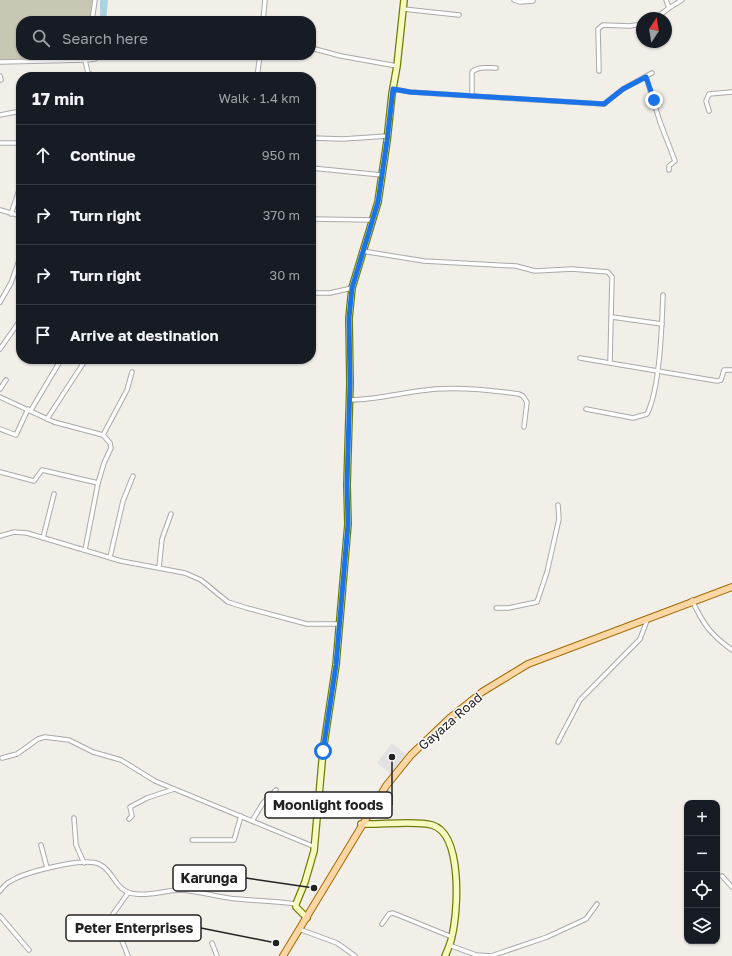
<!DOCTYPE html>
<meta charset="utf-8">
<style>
:root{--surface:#171b24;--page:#20242c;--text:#f1f3f6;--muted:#9ea1a6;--line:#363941}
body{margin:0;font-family:"Golos Text",sans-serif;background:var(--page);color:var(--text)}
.controls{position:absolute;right:12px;bottom:12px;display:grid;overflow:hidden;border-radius:8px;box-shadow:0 1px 3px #0004}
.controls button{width:36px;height:36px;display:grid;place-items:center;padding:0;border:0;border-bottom:1px solid var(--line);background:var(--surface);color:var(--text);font:20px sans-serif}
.compass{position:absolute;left:636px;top:12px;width:36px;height:36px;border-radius:50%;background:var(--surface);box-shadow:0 1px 3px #0004;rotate:12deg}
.stop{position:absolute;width:12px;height:12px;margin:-9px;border:3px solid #1a73e8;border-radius:50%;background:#fff}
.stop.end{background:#1a73e8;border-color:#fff;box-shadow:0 1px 4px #0008}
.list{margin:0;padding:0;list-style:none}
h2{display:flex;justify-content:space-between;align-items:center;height:52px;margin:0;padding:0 16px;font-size:17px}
h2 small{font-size:13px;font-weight:400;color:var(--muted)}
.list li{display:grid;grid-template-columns:26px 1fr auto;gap:12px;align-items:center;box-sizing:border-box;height:60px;padding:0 16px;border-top:1px solid var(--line)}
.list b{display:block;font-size:15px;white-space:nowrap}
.list em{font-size:13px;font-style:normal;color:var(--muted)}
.icon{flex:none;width:22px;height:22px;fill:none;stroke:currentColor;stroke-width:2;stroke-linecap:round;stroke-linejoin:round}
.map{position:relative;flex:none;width:732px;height:956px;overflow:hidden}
.search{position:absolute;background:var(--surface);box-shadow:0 1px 3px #0004;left:16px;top:16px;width:300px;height:44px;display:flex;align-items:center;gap:10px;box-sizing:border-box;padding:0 14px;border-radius:16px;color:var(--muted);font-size:15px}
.panel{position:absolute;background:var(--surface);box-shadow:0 1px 3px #0004;left:16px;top:72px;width:300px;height:292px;border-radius:16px}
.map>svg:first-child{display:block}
.construction{fill:#c7c7b4}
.parking{fill:#e2e2e2}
.water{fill:#aad3df}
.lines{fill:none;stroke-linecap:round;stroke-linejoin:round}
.street-casing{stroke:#a9a9a9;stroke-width:5.5}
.secondary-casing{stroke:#707d05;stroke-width:8}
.primary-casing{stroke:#a06b00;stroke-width:8}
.street{stroke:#fff;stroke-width:3.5}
.secondary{stroke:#f7fabf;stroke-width:5.5}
.primary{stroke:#fcd6a4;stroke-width:6}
.route{stroke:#1a73e8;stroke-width:5}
.labels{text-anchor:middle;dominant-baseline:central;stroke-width:3;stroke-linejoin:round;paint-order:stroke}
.street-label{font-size:13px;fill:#222;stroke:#fff}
.leader{fill:none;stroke:#222;stroke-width:1.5}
.callout-dot{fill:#222;stroke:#fff;stroke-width:1.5}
.callout{fill:#fff;stroke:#222;stroke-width:1.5}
.callout-label{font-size:14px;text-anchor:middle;font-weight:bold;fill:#222}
</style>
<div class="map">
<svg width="732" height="956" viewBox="0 0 732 956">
<rect width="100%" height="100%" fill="#f2efe9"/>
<path class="construction" d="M0,0H92L91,21H21V55H95L73,59L0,60Z"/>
<path class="parking" d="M392,743L406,754L391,774L377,763Z"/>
<path class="water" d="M100,0H108L106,21H100Z"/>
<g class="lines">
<g class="street-casing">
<g id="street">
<path d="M514,0L520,2L533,1"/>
<path d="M666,0L669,8L682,0"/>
<path d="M403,9L459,15"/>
<path d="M656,18L669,8"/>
<path d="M92,21L95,0"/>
<path d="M263,21L265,0"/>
<path d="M311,48L341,56L397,66"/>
<path d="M85,60L88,73L96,77"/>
<path d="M0,62L85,60L95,59L101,55"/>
<path d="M599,71L598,29L603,25L630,26L642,24"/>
<path d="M0,76L1,80"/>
<path d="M257,77L260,55"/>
<path d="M646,77L660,122L675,161L669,166V170"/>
<path d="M393,89L410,92L472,96V72C478,66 488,68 496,68"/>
<path d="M472,96L604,104L623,89L652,73"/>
<path d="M709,111L706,101L709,94L732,92"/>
<path d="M0,115L21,111"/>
<path d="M311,138L343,139L388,136"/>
<path d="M0,143H21"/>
<path d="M311,168L382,175"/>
<path d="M0,210L21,216"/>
<path d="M11,214L21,184"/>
<path d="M311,219L373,220"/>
<path d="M362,251L424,261L516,266L535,271L572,269L608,272L612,277L610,363"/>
<path d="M311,293H330L352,288"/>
<path d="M0,302L11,283L21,255"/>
<path d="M612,317L662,324"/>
<path d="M0,349L21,319"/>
<path d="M580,358L717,381L721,380L724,370H732"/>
<path d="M0,389L6,380"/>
<path d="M0,397L54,422L103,435L110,443L111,448L104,463L98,483L85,550"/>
<path d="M350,400C379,400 407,391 436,389C463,387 491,390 519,394L523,396L527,402L524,427"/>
<path d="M586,409L633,418L647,414C660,389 662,324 663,295"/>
<path d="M31,410L59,363"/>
<path d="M47,419L86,359"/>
<path d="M0,429L16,435L28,409"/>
<path d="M103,435L127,390L132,372"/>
<path d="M0,472L34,481L42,470L98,483"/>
<path d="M0,536L14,532L27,533L121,561L185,573L201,580L228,602L247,608L307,624H340"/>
<path d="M43,538L54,494"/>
<path d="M110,557L123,501L133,476"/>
<path d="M159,568L162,539L171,514"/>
<path d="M692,600C703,624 710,634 732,650"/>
<path d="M496,608H508L537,602L547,572L559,519L558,505"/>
<path d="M558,742L580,700L640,639L648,618"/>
<path d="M2,758L17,754L38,739L45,737L69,740L93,752L121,760L155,781L315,847"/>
<path d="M74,818L76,845L84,863"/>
<path d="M129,819L132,816L130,807L147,798L174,789"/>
<path d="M252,821L263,803L276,790"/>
<path d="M192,840H234L241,816"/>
<path d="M41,845L47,868"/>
<path d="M722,876L732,887"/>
<path d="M0,891C3,887 6,883 11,881C25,872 84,857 99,864C115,871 114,892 136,894C151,896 166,890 181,890C201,891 219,898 238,899C258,901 276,901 296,904"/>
<path d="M128,893L113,914V918L128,956"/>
<path d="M0,916L29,950"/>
<path d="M382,924L389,914L393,913L452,937"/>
<path d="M299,929L337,943L355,956"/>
<path d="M212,943L217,956"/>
<path d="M449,945L476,955L491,956L547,937L586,919L597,904"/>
</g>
</g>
<g class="secondary-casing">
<g id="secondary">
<path d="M361,824C381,825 415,820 432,825C463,834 458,912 452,936C451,943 448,949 445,956"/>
<path d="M307,918L296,907V904L305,882L314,851L323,751L336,665L348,524L347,485L350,383L349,318L352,288L378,202L387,141L392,94L397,66L404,0"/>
</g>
</g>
<g class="primary-casing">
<path id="primary" d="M283,956L386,786L411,755L451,717L482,692L528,664L732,587"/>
</g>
<use href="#street" class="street"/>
<use href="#secondary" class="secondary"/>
<use href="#primary" class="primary"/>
</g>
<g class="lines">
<path class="route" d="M323,751L336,665L348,524L347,484L350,383L349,318L352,288L378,202L387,141L393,89L410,92L604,104L623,89L646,77L654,100"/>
</g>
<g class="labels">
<g class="street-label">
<text transform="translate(450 721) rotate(-41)">Gayaza Road</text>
</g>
</g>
<path class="leader" d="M392 757L392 805M314 888L246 878M276 943L201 928"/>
<g class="callout-dot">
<circle cx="392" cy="757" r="4"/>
<circle cx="314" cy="888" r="4"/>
<circle cx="276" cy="943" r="4"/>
</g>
<g class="callout">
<rect x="265" y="792" width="127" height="26" rx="4"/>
<rect x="173" y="865" width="73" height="26" rx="4"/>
<rect x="66" y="915" width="135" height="26" rx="4"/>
</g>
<g class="callout-label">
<text x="328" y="810">Moonlight foods</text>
<text x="209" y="883">Karunga</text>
<text x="134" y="933">Peter Enterprises</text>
</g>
</svg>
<div class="controls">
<button>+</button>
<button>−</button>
<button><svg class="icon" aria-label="locate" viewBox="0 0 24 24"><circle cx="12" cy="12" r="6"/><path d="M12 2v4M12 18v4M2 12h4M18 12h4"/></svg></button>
<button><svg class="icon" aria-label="layers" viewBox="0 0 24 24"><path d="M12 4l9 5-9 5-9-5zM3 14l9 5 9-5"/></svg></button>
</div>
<svg class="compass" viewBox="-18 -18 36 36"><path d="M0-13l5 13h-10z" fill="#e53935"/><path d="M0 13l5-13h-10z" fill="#9ea1a6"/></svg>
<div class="stop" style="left:323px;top:751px"></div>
<div class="stop end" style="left:654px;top:100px"></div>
<div class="search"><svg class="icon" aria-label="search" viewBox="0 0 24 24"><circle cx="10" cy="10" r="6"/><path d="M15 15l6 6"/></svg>Search here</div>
<section class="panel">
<h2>17 min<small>Walk · 1.4 km</small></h2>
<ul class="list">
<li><svg class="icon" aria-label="ahead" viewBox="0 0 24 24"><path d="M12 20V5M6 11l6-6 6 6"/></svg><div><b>Continue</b></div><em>950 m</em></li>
<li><svg class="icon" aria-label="right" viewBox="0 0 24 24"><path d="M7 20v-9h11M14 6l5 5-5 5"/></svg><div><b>Turn right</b></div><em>370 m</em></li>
<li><svg class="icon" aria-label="right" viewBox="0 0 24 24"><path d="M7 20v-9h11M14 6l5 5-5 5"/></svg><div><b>Turn right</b></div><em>30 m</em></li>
<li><svg class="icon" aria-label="arrive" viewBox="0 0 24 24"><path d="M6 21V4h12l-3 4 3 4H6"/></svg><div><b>Arrive at destination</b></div></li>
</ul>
</section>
</div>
